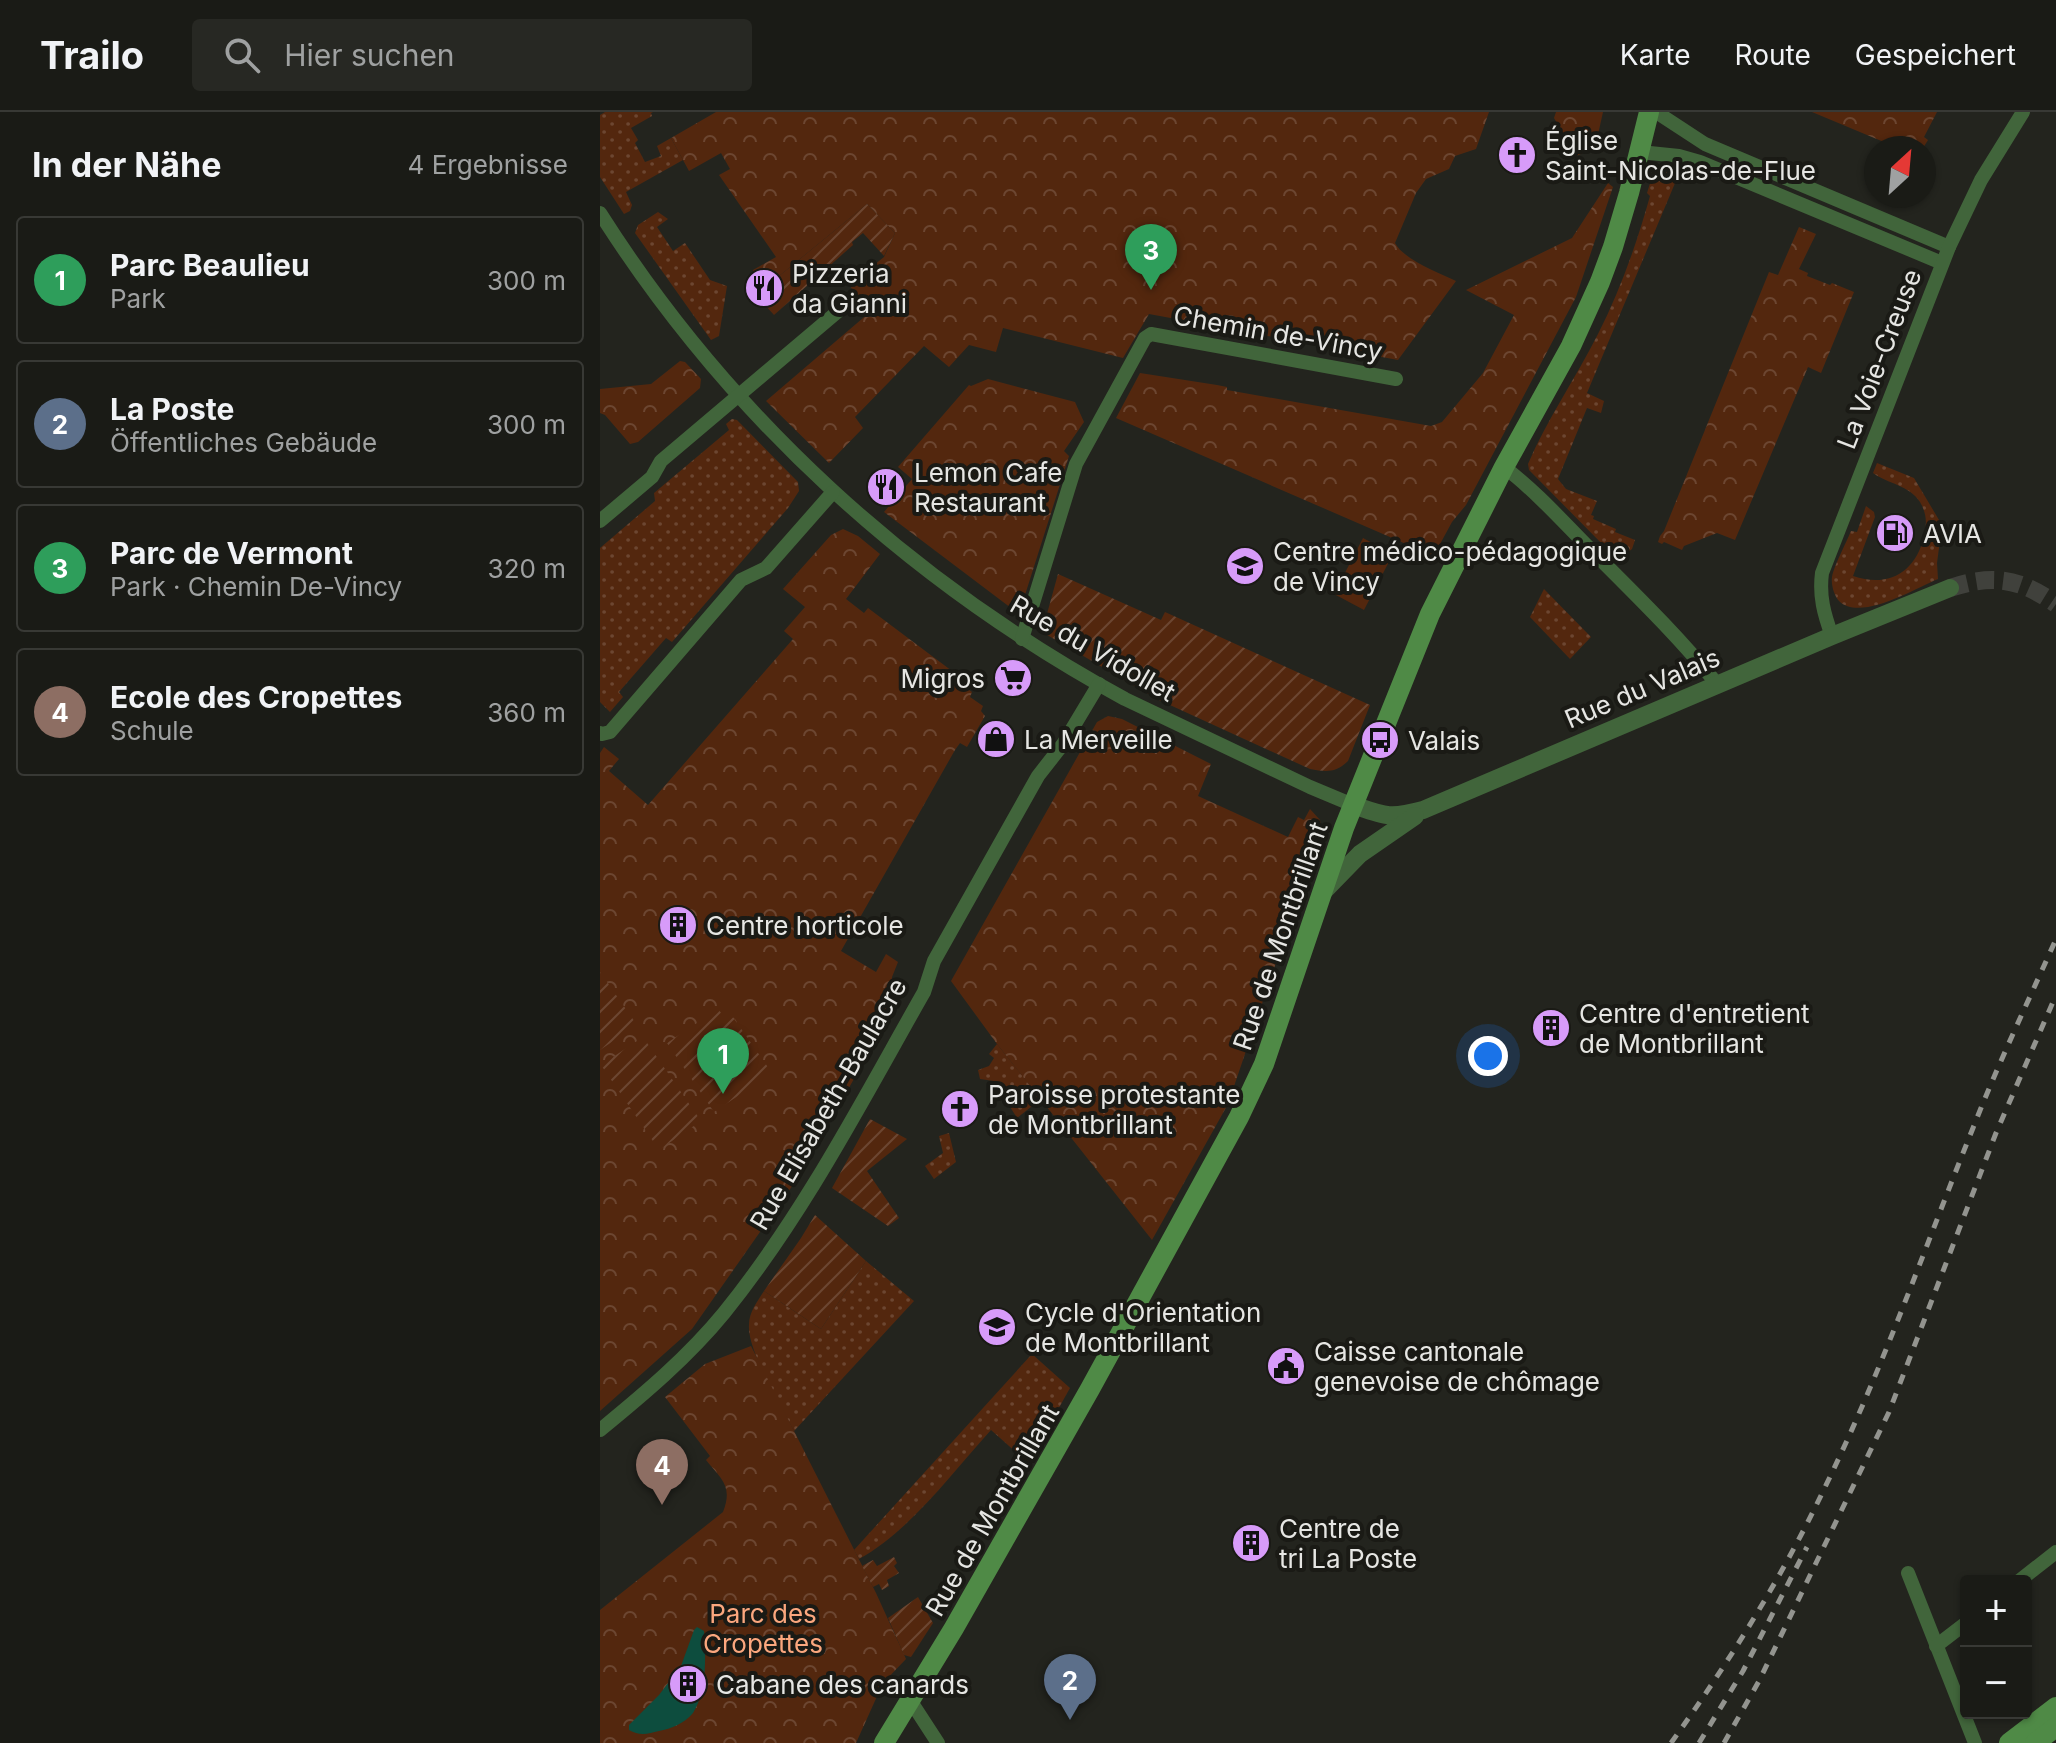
<!DOCTYPE html>
<html lang="de">
<meta charset="utf-8">
<style>
:root{--surface:#1a1b16;--page:#272823;--text:#f1f3f6;--muted:#9fa1a1;--line:#383935;--accent:#d79bf9}
body{margin:0;font-family:Inter,sans-serif;background:var(--page);color:var(--text)}
.controls{position:absolute;right:24px;bottom:24px;display:grid;overflow:hidden;border-radius:8px;box-shadow:0 2px 6px #0004}
.controls button{width:72px;height:72px;display:grid;place-items:center;padding:0;border:0;border-bottom:2px solid var(--line);background:var(--surface);color:var(--text);font:40px sans-serif}
.compass{position:absolute;left:1264px;top:24px;width:72px;height:72px;border-radius:50%;background:var(--surface);box-shadow:0 2px 6px #0004;rotate:26deg}
.you{position:absolute;left:888px;top:944px;width:28px;height:28px;margin:-20px;border:6px solid #fff;border-radius:50%;background:#1a73e8;box-shadow:0 0 0 12px #1a73e833}
.badge{display:grid;place-items:center;width:52px;height:52px;border-radius:50%;background:var(--accent);color:#fff;font-size:26px;font-weight:700}
.pin{position:absolute;translate:-50% -66px;filter:drop-shadow(0 2px 4px #0008)}
.pin::after{content:'';position:absolute;top:42px;width:28px;height:24px;background:inherit;clip-path:polygon(0 0,100% 0,50% 100%)}
.list{margin:0;padding:0;list-style:none}
h2{display:flex;justify-content:space-between;align-items:center;height:104px;margin:0;padding:0 32px;font-size:34px}
h2 small{font-size:26px;font-weight:400;color:var(--muted)}
.list li{display:grid;grid-template-columns:52px 1fr auto;gap:24px;align-items:center;box-sizing:border-box;height:128px;margin:0 16px 16px;padding:0 16px;border:2px solid var(--line);border-radius:8px}
.list b{display:block;font-size:30px;white-space:nowrap}
.list p{margin:0;font-size:26px;white-space:nowrap;color:var(--muted)}
.list em{font-size:26px;font-style:normal;color:var(--muted)}
.icon{flex:none;width:44px;height:44px;fill:none;stroke:currentColor;stroke-width:2;stroke-linecap:round;stroke-linejoin:round}
.map{position:relative;flex:none;width:1456px;height:1631px;overflow:hidden}
header{display:flex;align-items:center;gap:48px;box-sizing:border-box;height:112px;padding:0 40px;background:var(--surface);border-bottom:2px solid var(--line)}
header strong{font-size:38px}
nav{display:flex;gap:44px;margin-inline-start:auto;font-size:28px}
.search{width:560px;height:72px;background:var(--page);display:flex;align-items:center;gap:20px;box-sizing:border-box;padding:0 28px;border-radius:8px;color:var(--muted);font-size:30px}
main{display:flex}
aside{flex:1;background:var(--surface)}
.map>svg:first-child{display:block}
.grass{fill:url(#grass-dots)}
.park{fill:url(#park-crowns)}
.garden{fill:url(#garden-furrows)}
.pitch{fill:#53270e}
.water{fill:#0d4d3e}
.lines{fill:none;stroke-linecap:round;stroke-linejoin:round}
.tertiary-tunnel{stroke:#40413c;stroke-width:18;stroke-dasharray:18 9;stroke-linecap:butt}
.minor{stroke:#41653b;stroke-width:14}
.tertiary{stroke:#41653b;stroke-width:18}
.secondary{stroke:#4f8a46;stroke-width:20}
.rail{stroke:#93948f;stroke-width:5;stroke-dasharray:10 10;stroke-linecap:butt}
.labels{text-anchor:middle;dominant-baseline:central;stroke-width:8;stroke-linejoin:round;paint-order:stroke}
.poi-label{font-size:26px;fill:#e6e6e3;stroke:#1a1a15;text-anchor:start}
.street-label{font-size:26px;fill:#e6e6e3;stroke:#1a1a15}
.park-label{font-size:26px;fill:#fba77e;stroke:#1a1a15}
</style>
<header>
<strong>Trailo</strong>
<div class="search"><svg class="icon" aria-label="search" viewBox="0 0 24 24"><circle cx="10" cy="10" r="6"/><path d="M15 15l6 6"/></svg>Hier suchen</div>
<nav><a>Karte</a><a>Route</a><a>Gespeichert</a></nav>
</header>
<main>
<aside>
<h2>In der Nähe<small>4 Ergebnisse</small></h2>
<ul class="list">
<li><span class="badge" style="background:#2e9e5b">1</span><div><b>Parc Beaulieu</b><p>Park</p></div><em>300 m</em></li>
<li><span class="badge" style="background:#5c6f8a">2</span><div><b>La Poste</b><p>Öffentliches Gebäude</p></div><em>300 m</em></li>
<li><span class="badge" style="background:#2e9e5b">3</span><div><b>Parc de Vermont</b><p>Park · Chemin De-Vincy</p></div><em>320 m</em></li>
<li><span class="badge" style="background:#8d6e63">4</span><div><b>Ecole des Cropettes</b><p>Schule</p></div><em>360 m</em></li>
</ul>
</aside>
<div class="map">
<svg width="1456" height="1631" viewBox="0 0 1456 1631">
<defs>
<pattern id="grass-dots" width="8" height="8" patternUnits="userSpaceOnUse" patternTransform="scale(2)"><rect width="8" height="8" fill="#53270e"/><path d="M2 2h.1M6 6h.1" fill="none" stroke="#6c4631" stroke-width="1.8" stroke-linecap="round"/></pattern>
<pattern id="park-crowns" width="20" height="18" patternUnits="userSpaceOnUse" patternTransform="scale(2)"><rect width="20" height="18" fill="#53270e"/><path d="M2 6a3 3 0 1 1 6 0M12 15a3 3 0 1 1 6 0" fill="none" stroke="#6c4631"/></pattern>
<pattern id="garden-furrows" width="10" height="10" patternUnits="userSpaceOnUse" patternTransform="scale(2)"><rect width="10" height="10" fill="#53270e"/><path d="M-1 1l2-2M0 10L10 0M9 11l2-2" fill="none" stroke="#6c4631"/></pattern>
</defs>
<rect width="100%" height="100%" fill="#23241e"/>
<g class="grass">
<path d="M5,0H53L51,1L52,4L31,16L38,28L35,31L45,50L61,44L57,34L71,26L83,48L26,80L32,93L30,99L24,102L0,65V3Z"/>
<path d="M1059,58H1065L1078,64L987,281L1004,289L1001,301L987,296L958,367L966,377L997,389L991,403L994,404L993,407L1016,417L1015,420L1035,428L1032,437L1023,444H1014L929,358L928,352C947,307 976,266 998,222C1020,179 1037,131 1050,84L1047,81L1053,62Z"/>
<path d="M58,100L68,107L57,115L73,139L85,131L110,168L127,174L119,224L111,228L35,121L38,113Z"/>
<path d="M132,307L137,308L198,370L199,379L188,396L72,530L66,526L19,580L23,585L10,600L0,590V436L55,389L54,381L129,318L126,312Z"/>
<path d="M1277,351L1314,366L1342,413L1337,451L1338,467C1314,477 1260,510 1239,489C1234,483 1231,473 1232,465C1234,454 1246,431 1251,419L1257,420L1266,394L1274,400L1275,405L1253,464C1288,476 1315,461 1324,425C1327,412 1327,402 1320,390C1309,373 1288,372 1273,361Z"/>
<path d="M944,477L991,525L970,547L930,505Z"/>
<path d="M397,932L441,987L417,1006L394,969L380,967L378,958L389,954L394,946L389,942Z"/>
<path d="M349,1021L356,1050L334,1067L325,1054L343,1041L339,1024Z"/>
<path d="M266,1149L314,1189L194,1319C182,1295 147,1238 149,1213C149,1200 157,1190 164,1179L221,1217Z"/>
<path d="M432,1242L470,1276L428,1351L391,1318C351,1362 310,1419 259,1447L254,1438Z"/>
</g>
<g class="park">
<path d="M116,0H889L876,37L855,44L849,57L826,67L816,81L795,131C803,147 839,161 856,169L798,248L549,202L523,246L403,216L396,240L369,233L349,255L324,234L255,305L263,316L229,351L166,289L270,200L249,173L284,145L295,121L267,92L156,183L153,158L176,145L119,63L130,57L121,41L89,59L71,26Z"/>
<path d="M956,0H1003L995,36L976,44L954,6Z"/>
<path d="M1212,0H1337L1324,25L1328,28L1323,36H1290L1291,33Z"/>
<path d="M1008,71L1013,75L976,185L866,393L852,410L833,445L806,432L516,306L540,261L617,273L627,275V278L831,314L842,310L883,261L914,203L866,178L972,126Z"/>
<path d="M1199,115L1216,122L1199,157L1208,161L1207,164L1230,173L1232,171L1254,180L1221,261L1208,255L1135,428L1117,421L1084,434L1082,438L1064,430L1062,432L1058,430L1060,424L1064,419L1169,160L1178,163Z"/>
<path d="M80,249L85,250L101,267L100,276L38,330L30,332L5,303L0,301V277L51,272Z"/>
<path d="M388,267L475,290L484,310L464,339L469,344L419,502L284,400L312,367L298,355L369,273L371,274Z"/>
<path d="M243,417L258,424L280,442L246,487L264,501L268,496L356,562L353,566L372,580L370,585L383,594L381,599L385,604L367,635L360,631L355,638L241,839L276,860L286,842L298,850L292,865L289,904L202,1060L92,1217L0,1299V641L4,635L19,647L9,659L48,693L193,527L184,519L205,495L183,477L231,423Z"/>
<path d="M508,604L522,607L611,652L598,684L688,725L698,705L704,708L710,697L720,708L721,718L628,992L552,1128L397,932L351,869L497,610Z"/>
<path d="M151,1234L276,1481L306,1547L283,1571L256,1631H0V1498L123,1400C133,1374 122,1368 106,1348L110,1344L65,1285L105,1252Z"/>
</g>
<g class="garden">
<path d="M267,92L295,121L284,144L263,121L252,130L253,133L174,203L156,183Z"/>
<path d="M458,462L561,508L565,500L770,593L748,649C736,661 726,660 710,657L559,588L442,520Z"/>
<path d="M0,860L37,913L0,938Z"/>
<path d="M118,897L122,902L128,898L172,961L114,1000L67,931Z"/>
<path d="M43,925L101,1009L59,1038L1,953Z"/>
<path d="M270,1007L307,1027L267,1059L299,1106L288,1114L232,1076Z"/>
<path d="M215,1103L266,1149L221,1217L164,1179L201,1126Z"/>
<path d="M294,1445L297,1451L294,1454L299,1461L287,1468L289,1474L282,1478L279,1472L273,1475L262,1454L273,1448L277,1454Z"/>
<path d="M318,1485L333,1511L311,1545L304,1543L288,1506Z"/>
</g>
<path class="pitch" d="M763,426L793,442L764,498L734,482Z"/>
<path class="water" d="M97,1515L104,1519C106,1544 107,1579 93,1601C85,1611 71,1617 59,1619C48,1622 39,1624 29,1618V1613L59,1583L81,1554L94,1518Z"/>
<g class="lines">
<path class="tertiary-tunnel" d="M1350,476C1393,462 1419,466 1456,492"/>
<g class="minor">
<path d="M1056,0L1105,32L1349,135"/>
<path d="M1040,40L1079,44L1100,50L1342,151"/>
<path d="M0,101C130,306 312,471 525,587L710,675L753,693"/>
<path d="M904,355C937,380 965,412 994,441C1036,483 1080,526 1117,572"/>
<path d="M0,409L52,365L61,349L249,190"/>
<path d="M1232,524C1224,502 1219,484 1222,461L1349,135L1381,68L1423,0"/>
<path d="M422,527L476,352L545,226L551,222L796,267"/>
<path d="M0,621L2,622L10,620L141,468L166,456L233,380"/>
<path d="M0,1318C44,1282 88,1245 124,1201C204,1102 262,989 324,880L334,849L438,664L463,632L499,572"/>
<path d="M1308,1461L1375,1631"/>
<path d="M1419,1469L1456,1440"/>
<path d="M1336,1534L1366,1511"/>
<path d="M310,1588L338,1631"/>
</g>
<g class="tertiary">
<path d="M753,693C785,704 789,707 823,698L1232,524L1350,476"/>
<path d="M722,781L760,742L815,704"/>
</g>
<g class="secondary">
<path d="M284,1631L354,1516L490,1277L639,1005L664,952L744,716L830,502L904,355L971,234L1000,170L1013,135L1029,81L1049,0"/>
<path d="M1409,1631L1456,1595"/>
<path d="M1435,1631L1456,1615"/>
</g>
<g class="rail">
<path d="M1071,1631C1130,1549 1184,1462 1227,1371C1283,1256 1325,1135 1373,1016C1398,952 1428,890 1456,827"/>
<path d="M1099,1631L1143,1559L1207,1435"/>
<path d="M1124,1631L1159,1569L1289,1300L1396,1021L1456,883"/>
</g>
</g>
<defs>
<g id="church-disc" transform="scale(2)"><circle r="9.5" fill="#d79bf9" stroke="#1a1a15"/><path d="M-1.2-6h2.4v3.5h3.3v2.4h-3.3V6h-2.4V-.1h-3.3v-2.4h3.3Z" fill="#111"/></g>
<g id="restaurant-disc" transform="scale(2)"><circle r="9.5" fill="#d79bf9" stroke="#1a1a15"/><path d="M-5-6h1v4h1v-4h1v4h1v-4h1v5L-1.5 .5V6h-2V.5L-5-1ZM5-6V6H3V1.5H1.5Q1.5-4 5-6Z" fill="#111"/></g>
<g id="fuel-disc" transform="scale(2)"><circle r="9.5" fill="#d79bf9" stroke="#1a1a15"/><path d="M-5.5-6h7V0h2V4h1.3V-2.5L3-4.5l.8-.8L6-3V5H2.5V1h-1V6h-7ZM-4.2-4.7v3.2H.2V-4.7Z" fill="#111"/></g>
<g id="school-disc" transform="scale(2)"><circle r="9.5" fill="#d79bf9" stroke="#1a1a15"/><path d="M0-5L7-2L0 1L-7-2ZM-4 1L0 2.5L4 1V4Q0 6-4 4Z" fill="#111"/></g>
<g id="supermarket-disc" transform="scale(2)"><circle r="9.5" fill="#d79bf9" stroke="#1a1a15"/><path d="M-6-5.5h2.5l.6 2H6L4.5 2H-2.5L-4.4-4H-6ZM-1.5 3.2a1.3 1.3 0 1 0 .1 0ZM3 3.2a1.3 1.3 0 1 0 .1 0Z" fill="#111"/></g>
<g id="shop-disc" transform="scale(2)"><circle r="9.5" fill="#d79bf9" stroke="#1a1a15"/><path d="M-5-2.5h2.3a2.7 3.5 0 0 1 5.4 0H5L5.5 6h-11ZM-1.5-2.5h3a1.5 2.3 0 0 0-3 0Z" fill="#111"/></g>
<g id="bus-disc" transform="scale(2)"><circle r="9.5" fill="#d79bf9" stroke="#1a1a15"/><path d="M-5-6H5V4H4V6H2V4H-2V6H-4V4H-5ZM-3.5-4V0h7V-4ZM-3.5 1.2v1.5H-2V1.2ZM2 1.2v1.5H3.5V1.2Z" fill="#111"/></g>
<g id="building-disc" transform="scale(2)"><circle r="9.5" fill="#d79bf9" stroke="#1a1a15"/><path d="M-4-6H4V6H1V3H-1V6H-4ZM-2.5-4.3h1.7v1.8h-1.7ZM.8-4.3h1.7v1.8H.8ZM-2.5-1h1.7V.8h-1.7ZM.8-1h1.7V.8H.8Z" fill="#111"/></g>
<g id="civic-disc" transform="scale(2)"><circle r="9.5" fill="#d79bf9" stroke="#1a1a15"/><path d="M-.6-6.5H3V-4.5H.6V-3L4-1V1h2V6H-6V1h2V-1L-.6-3ZM-1.2 2.5V6h2.4V2.5Z" fill="#111"/></g>
</defs>
<g fill-rule="evenodd">
<use href="#church-disc" x="917" y="43"/>
<use href="#restaurant-disc" x="164" y="176"/>
<use href="#restaurant-disc" x="286" y="375"/>
<use href="#fuel-disc" x="1295" y="421"/>
<use href="#school-disc" x="645" y="454"/>
<use href="#supermarket-disc" x="413" y="566"/>
<use href="#shop-disc" x="396" y="627"/>
<use href="#bus-disc" x="780" y="628"/>
<use href="#building-disc" x="78" y="813"/>
<use href="#building-disc" x="951" y="916"/>
<use href="#church-disc" x="360" y="997"/>
<use href="#school-disc" x="397" y="1215"/>
<use href="#civic-disc" x="686" y="1254"/>
<use href="#building-disc" x="651" y="1431"/>
<use href="#building-disc" x="88" y="1572"/>
</g>
<g class="labels">
<g class="poi-label">
<text x="945" y="28">Église<tspan x="945" dy="30">Saint-Nicolas-de-Flue</tspan></text>
<text x="192" y="161">Pizzeria<tspan x="192" dy="30">da Gianni</tspan></text>
<text x="314" y="360">Lemon Cafe<tspan x="314" dy="30">Restaurant</tspan></text>
<text x="1323" y="421">AVIA</text>
<text x="673" y="439">Centre médico-pédagogique<tspan x="673" dy="30">de Vincy</tspan></text>
<text x="385" y="566" text-anchor="end">Migros</text>
<text x="424" y="627">La Merveille</text>
<text x="808" y="628">Valais</text>
<text x="106" y="813">Centre horticole</text>
<text x="979" y="901">Centre d'entretient<tspan x="979" dy="30">de Montbrillant</tspan></text>
<text x="388" y="982">Paroisse protestante<tspan x="388" dy="30">de Montbrillant</tspan></text>
<text x="425" y="1200">Cycle d'Orientation<tspan x="425" dy="30">de Montbrillant</tspan></text>
<text x="714" y="1239">Caisse cantonale<tspan x="714" dy="30">genevoise de chômage</tspan></text>
<text x="679" y="1416">Centre de<tspan x="679" dy="30">tri La Poste</tspan></text>
<text x="116" y="1572">Cabane des canards</text>
</g>
<g class="street-label">
<text transform="translate(678 221) rotate(10)">Chemin de-Vincy</text>
<text transform="translate(1279 247) rotate(-69)">La Voie-Creuse</text>
<text transform="translate(493 536) rotate(30)">Rue du Vidollet</text>
<text transform="translate(1042 576) rotate(-23)">Rue du Valais</text>
<text transform="translate(680 824) rotate(-71)">Rue de Montbrillant</text>
<text transform="translate(228 992) rotate(-60)">Rue Elisabeth-Baulacre</text>
<text transform="translate(392 1398) rotate(-60)">Rue de Montbrillant</text>
</g>
<g class="park-label">
<text x="163" y="1501">Parc des<tspan x="163" dy="30">Cropettes</tspan></text>
</g>
</g>
</svg>
<div class="controls">
<button>+</button>
<button>−</button>
</div>
<svg class="compass" viewBox="-18 -18 36 36"><path d="M0-13l5 13h-10z" fill="#e53935"/><path d="M0 13l5-13h-10z" fill="#9fa1a1"/></svg>
<div class="you"></div>
<div class="pin badge" style="left:123px;top:982px;background:#2e9e5b">1</div>
<div class="pin badge" style="left:470px;top:1608px;background:#5c6f8a">2</div>
<div class="pin badge" style="left:551px;top:178px;background:#2e9e5b">3</div>
<div class="pin badge" style="left:62px;top:1393px;background:#8d6e63">4</div>
</div>
</main>
